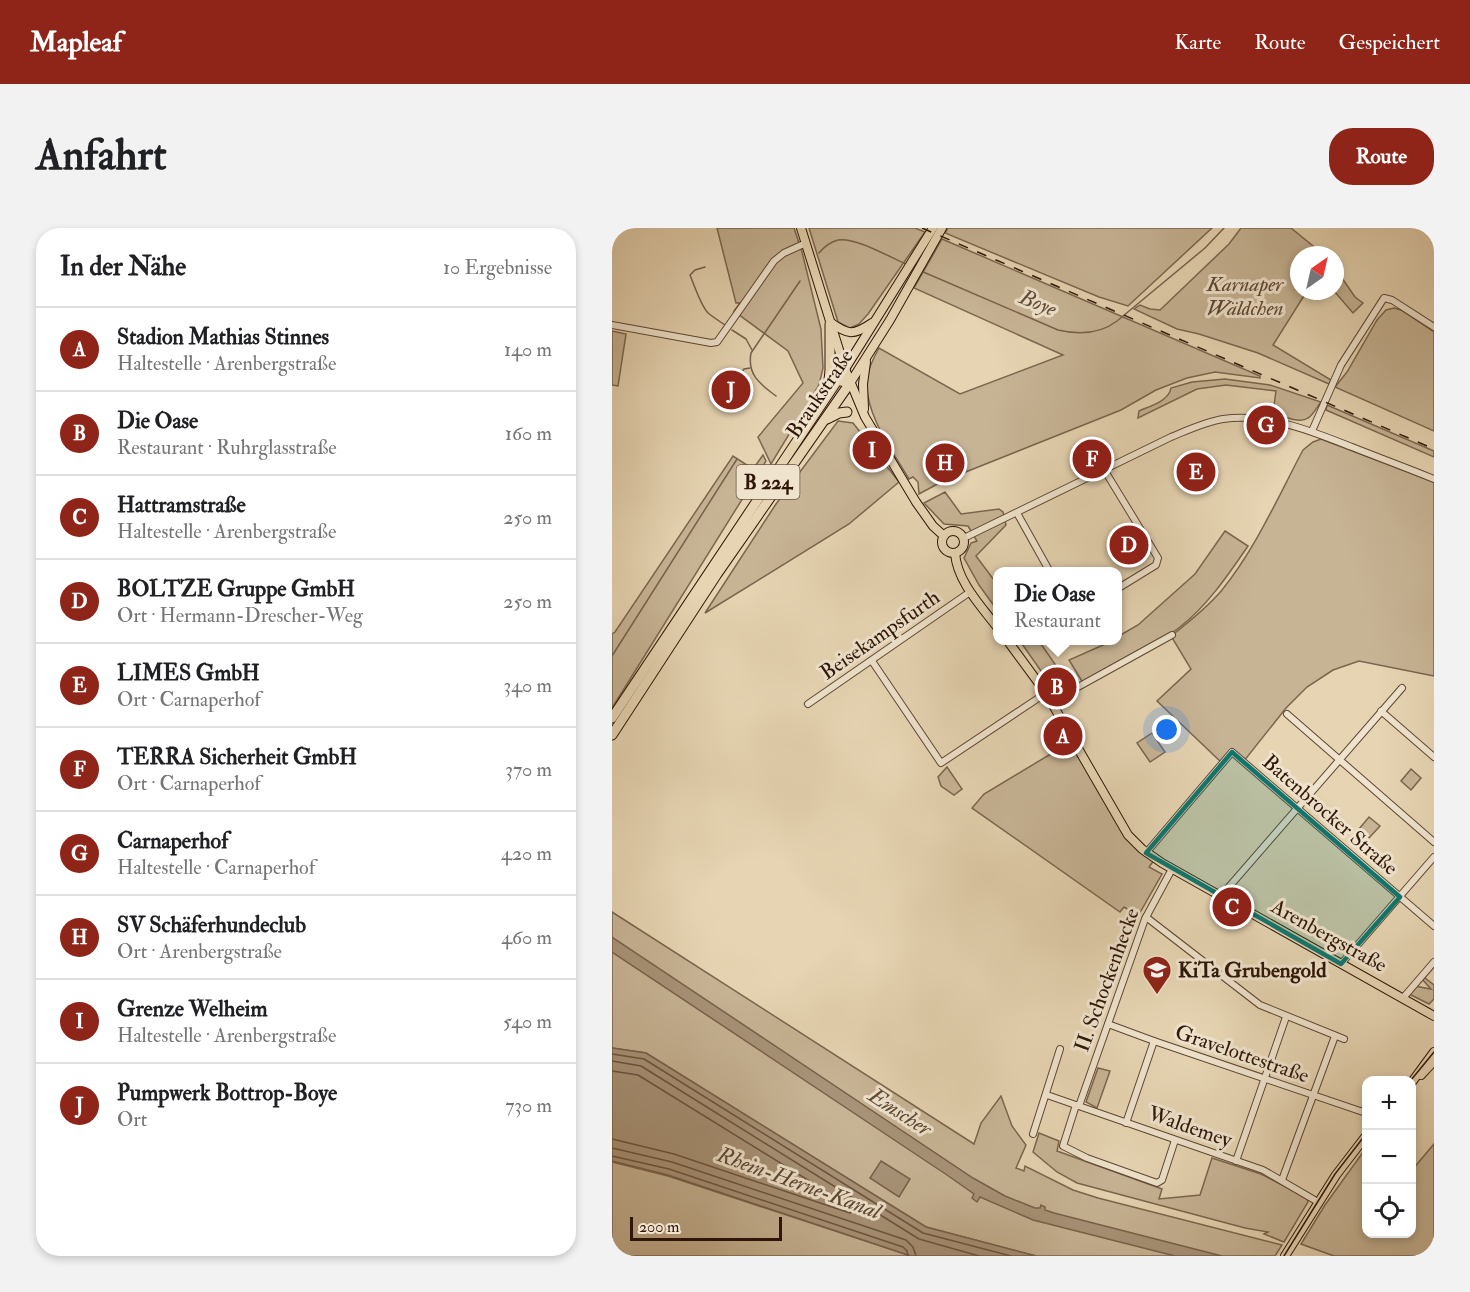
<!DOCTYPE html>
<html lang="de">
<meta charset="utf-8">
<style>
:root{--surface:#fff;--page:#f2f2f2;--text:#202124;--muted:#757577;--line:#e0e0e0;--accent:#8f2418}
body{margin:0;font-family:"IM FELL Double Pica",serif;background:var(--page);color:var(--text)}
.controls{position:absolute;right:18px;bottom:18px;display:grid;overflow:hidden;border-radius:12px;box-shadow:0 3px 9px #0003}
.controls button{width:54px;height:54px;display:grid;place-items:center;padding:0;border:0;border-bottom:2px solid var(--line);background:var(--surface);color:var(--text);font:30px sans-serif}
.compass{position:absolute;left:678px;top:18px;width:54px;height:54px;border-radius:50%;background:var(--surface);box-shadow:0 3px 9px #0003;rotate:34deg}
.scale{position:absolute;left:18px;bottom:15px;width:152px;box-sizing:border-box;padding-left:6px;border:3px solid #2f1608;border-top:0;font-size:16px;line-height:21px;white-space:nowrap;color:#2f1608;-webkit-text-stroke:4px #efe3cd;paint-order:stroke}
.you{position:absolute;left:555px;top:502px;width:21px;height:21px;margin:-15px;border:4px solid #fff;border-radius:50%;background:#1a73e8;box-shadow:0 0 0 9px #1a73e833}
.badge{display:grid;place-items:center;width:39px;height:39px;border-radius:50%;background:var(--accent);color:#fff;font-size:20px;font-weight:700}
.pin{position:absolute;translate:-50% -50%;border:3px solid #fff;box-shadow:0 2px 6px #0006}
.popup{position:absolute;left:381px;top:339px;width:129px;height:78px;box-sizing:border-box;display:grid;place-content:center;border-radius:12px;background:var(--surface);filter:drop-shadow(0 2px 4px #0005);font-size:20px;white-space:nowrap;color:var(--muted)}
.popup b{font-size:22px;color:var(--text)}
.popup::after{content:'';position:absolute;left:50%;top:100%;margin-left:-12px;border:12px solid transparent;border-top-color:var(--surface)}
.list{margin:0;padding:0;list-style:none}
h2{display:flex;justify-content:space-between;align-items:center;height:78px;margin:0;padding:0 24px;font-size:26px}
h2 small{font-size:20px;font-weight:400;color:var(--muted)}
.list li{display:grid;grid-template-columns:39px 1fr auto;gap:18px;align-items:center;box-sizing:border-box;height:84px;padding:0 24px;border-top:2px solid var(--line)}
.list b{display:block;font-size:22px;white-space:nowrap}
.list p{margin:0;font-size:20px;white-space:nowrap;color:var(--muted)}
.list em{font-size:20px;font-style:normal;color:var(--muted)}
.icon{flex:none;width:33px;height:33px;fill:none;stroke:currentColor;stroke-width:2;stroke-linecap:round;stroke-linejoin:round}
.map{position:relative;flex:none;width:822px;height:1028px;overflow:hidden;border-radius:24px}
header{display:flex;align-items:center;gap:36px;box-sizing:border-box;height:84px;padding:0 30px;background:var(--accent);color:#fff}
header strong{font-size:28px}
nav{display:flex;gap:33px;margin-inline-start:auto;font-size:21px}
.intro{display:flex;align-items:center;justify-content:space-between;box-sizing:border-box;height:144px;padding:0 36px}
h1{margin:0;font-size:42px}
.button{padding:15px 27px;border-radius:24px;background:var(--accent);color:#fff;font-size:21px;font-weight:700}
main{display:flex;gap:36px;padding:0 36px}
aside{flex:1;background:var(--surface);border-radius:24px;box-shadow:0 3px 9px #0003}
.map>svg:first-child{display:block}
.green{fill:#c7b495;stroke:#7b654e;stroke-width:1.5}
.water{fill:#a89378;stroke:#78614b;stroke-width:1.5}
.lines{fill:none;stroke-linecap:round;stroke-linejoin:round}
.shore{stroke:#6c5440;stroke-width:1.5}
.stream{stroke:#78614b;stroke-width:1.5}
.minor-casing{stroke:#5d4632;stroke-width:8}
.major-casing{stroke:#2f1608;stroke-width:10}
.highway-casing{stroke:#2f1608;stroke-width:11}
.minor{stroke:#efe3cd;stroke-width:6}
.major{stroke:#e6d4b2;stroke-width:8}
.highway{stroke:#e6d4b2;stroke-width:9}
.tram{stroke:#2f1608;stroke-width:1.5}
.rail{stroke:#2f1608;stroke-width:1.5;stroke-dasharray:10 10;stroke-linecap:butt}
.marked{fill:#0f766e;fill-opacity:0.2;stroke:#0f766e;stroke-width:4.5;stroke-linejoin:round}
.labels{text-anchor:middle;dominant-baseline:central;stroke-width:6;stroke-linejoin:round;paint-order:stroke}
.shield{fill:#efe3cd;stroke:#695443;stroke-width:1.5}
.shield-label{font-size:20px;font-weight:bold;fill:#2f1608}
.park-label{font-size:21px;font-style:italic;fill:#5d4532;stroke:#efe3cd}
.street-label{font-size:21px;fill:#2f1608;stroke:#efe3cd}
.poi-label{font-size:21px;font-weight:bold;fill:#2f1608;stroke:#efe3cd;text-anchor:start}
.water-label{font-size:22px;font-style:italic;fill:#5f4835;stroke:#efe3cd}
</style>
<header>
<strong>Mapleaf</strong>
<nav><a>Karte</a><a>Route</a><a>Gespeichert</a></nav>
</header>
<div class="intro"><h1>Anfahrt</h1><a class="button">Route</a></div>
<main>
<aside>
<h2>In der Nähe<small>10 Ergebnisse</small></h2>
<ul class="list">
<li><span class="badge">A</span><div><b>Stadion Mathias Stinnes</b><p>Haltestelle · Arenbergstraße</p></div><em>140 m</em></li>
<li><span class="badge">B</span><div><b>Die Oase</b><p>Restaurant · Ruhrglasstraße</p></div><em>160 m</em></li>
<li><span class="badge">C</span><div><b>Hattramstraße</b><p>Haltestelle · Arenbergstraße</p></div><em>250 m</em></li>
<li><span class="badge">D</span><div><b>BOLTZE Gruppe GmbH</b><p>Ort · Hermann-Drescher-Weg</p></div><em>250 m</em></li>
<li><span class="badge">E</span><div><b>LIMES GmbH</b><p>Ort · Carnaperhof</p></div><em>340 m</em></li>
<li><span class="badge">F</span><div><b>TERRA Sicherheit GmbH</b><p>Ort · Carnaperhof</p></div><em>370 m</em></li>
<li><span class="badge">G</span><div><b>Carnaperhof</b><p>Haltestelle · Carnaperhof</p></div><em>420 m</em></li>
<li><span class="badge">H</span><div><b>SV Schäferhundeclub</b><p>Ort · Arenbergstraße</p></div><em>460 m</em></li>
<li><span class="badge">I</span><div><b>Grenze Welheim</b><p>Haltestelle · Arenbergstraße</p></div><em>540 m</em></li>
<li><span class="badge">J</span><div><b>Pumpwerk Bottrop-Boye</b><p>Ort</p></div><em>730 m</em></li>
</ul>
</aside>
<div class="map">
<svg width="822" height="1028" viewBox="0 0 822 1028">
<rect width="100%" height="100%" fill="#e6d4b2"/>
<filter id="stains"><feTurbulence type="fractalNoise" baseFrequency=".00333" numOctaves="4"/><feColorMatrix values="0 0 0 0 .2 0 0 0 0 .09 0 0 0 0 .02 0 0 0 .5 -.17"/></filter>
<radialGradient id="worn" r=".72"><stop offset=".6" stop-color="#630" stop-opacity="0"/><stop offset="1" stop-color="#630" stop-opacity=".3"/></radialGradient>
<g class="green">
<path d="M105,0H182L190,24L209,101L211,140L207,157L159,236L146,209L191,155L176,123L122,83L128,75H124Z"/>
<path d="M197,0H303L313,4L256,86L247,96L238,100L226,94Z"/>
<path d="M336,0H600L516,78L487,69L333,5Z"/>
<path d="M629,0H679L712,27H687V63H695L661,117L719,152L717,156L646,125L587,106L565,101L522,81L528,77L538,81L548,82L617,16Z"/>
<path d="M330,11L648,148V150L603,144L575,150L544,162L509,182L331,253L307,266L306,254L301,249L297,251C281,224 252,185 255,151C256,141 262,129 267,120L348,166L451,127L302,60Z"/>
<path d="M723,40L743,69L751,75L741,85L722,63Z"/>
<path d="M782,80L789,82L822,104V203L723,159L735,144L765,92L774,82Z"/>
<path d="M0,103L14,106L6,158L0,157Z"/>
<path d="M613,151L658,157L709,174C705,179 701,187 696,190C688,196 670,188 661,185L664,163L614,157L585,161L526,190L527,183C538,178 557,173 559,160L580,154Z"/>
<path d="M715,177L822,223V229L714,182Z"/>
<path d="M226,193L241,195L287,254L237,296L93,385L164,276Z"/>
<path d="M709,211L822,254V448L747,433L721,442L695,459L674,480L632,533L621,523L610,535L545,473L579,441L559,408C577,394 596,379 610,362C644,320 666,269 691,222L701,214Z"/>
<path d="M151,227L154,233L0,480V406L3,404L121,228L141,241Z"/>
<path d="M333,264L349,286L387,281L391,284L394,297L364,328L385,356V382L367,357L352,330L359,315L365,313L356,298L332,296L312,275Z"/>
<path d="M613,303L636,318C616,347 596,377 568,399C540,421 502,438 471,455L457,432L500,413L505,412V409L526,397L583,346Z"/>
<path d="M408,413H427L445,439L438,444L441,451L436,453Z"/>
<path d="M540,505L553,524L538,534L525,515Z"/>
<path d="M461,514L516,607L543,631L537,639L550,646L526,688L512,679L508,684L360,580L372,566L452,518Z"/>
<path d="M335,539L350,561L342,567L329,558L326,549Z"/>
<path d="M799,541L809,550L799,562L789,553Z"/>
<path d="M757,589L768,598L757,610L747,601Z"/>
<path d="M0,684L362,916L369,895L389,868L400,898L414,917L404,940L412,943L413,938L461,962L486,970L670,1017L663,1028H424L314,999L34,825L0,820Z"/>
<path d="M813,750L822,757V771L817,776L797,766L803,758L819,761L810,751Z"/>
<path d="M486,840L498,843L485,880L474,874Z"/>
<path d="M427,905L447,913L445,923L550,961L547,971L588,967L600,930L649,946L695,970L696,974L672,1014L652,1006L656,1004L633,1000L465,955L445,944L421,924Z"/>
<path d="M822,916V1028H722L689,1016L713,977L754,920V1006H800V942Z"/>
<path d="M0,934L56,948L299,1028H0Z"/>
</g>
<g class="water">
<path d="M0,709L361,950L393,968L423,980H428L429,977L433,979V982L442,985L610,1028H563L421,992L368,969L365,974L360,970L362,966L335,947L0,724Z"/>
<path d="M0,820L34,825L314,999L424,1028H299L56,947L0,933Z"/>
<path d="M269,933L298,951L287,969L258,950Z"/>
</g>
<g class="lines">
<g class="shore">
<path d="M0,826L32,831L311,1005L399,1028"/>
<path d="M0,833L29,838L307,1011L367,1028"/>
<path d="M0,843L26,847L241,980L242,983L238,985L62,926L0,911"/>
<path d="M0,920L60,934L294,1012L301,1019L304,1028"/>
<path d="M0,928L57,941L291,1019L295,1023L296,1028"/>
</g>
<g class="stream">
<path d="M207,25C212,19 218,14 226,12C244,9 277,29 294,36"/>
<path d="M93,39L83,42L78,47C82,57 89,78 96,85C101,89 107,93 113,97"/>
<path d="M309,43L446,102C467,107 488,106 505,93L593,20L612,0"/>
<path d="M120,102L134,111L140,122"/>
<path d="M122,155L132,141L138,140"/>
<path d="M164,168C148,156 135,147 139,125L188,53"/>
<path d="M0,428L125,231"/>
</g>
<g class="minor-casing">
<g id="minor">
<path d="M0,97L99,115L105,114L162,33L172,25L194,15"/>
<path d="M700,203L729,137L772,70L780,72L822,99"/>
<path d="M493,243L546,330L544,337L505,361"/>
<path d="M405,285L438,344"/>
<path d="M352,310L559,209C576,202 593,194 611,191C657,185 699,203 740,219C768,230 795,240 822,251"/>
<path d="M260,433L329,535L434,465"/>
<path d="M439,474L560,407"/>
<path d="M196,476L358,364"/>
<path d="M769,483L822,529"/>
<path d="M675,486L822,614"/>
<path d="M534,625L620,524L822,698"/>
<path d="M609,668L790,460"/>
<path d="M534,689L648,777L732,811"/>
<path d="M729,736L822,629"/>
<path d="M791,770L822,734"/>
<path d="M496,796L542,813L754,885"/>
<path d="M435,867L651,942L706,974"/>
<path d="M464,877L451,918L475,930L545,955L550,952L563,912"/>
<path d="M467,878L533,691L560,641"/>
<path d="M514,895L542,813"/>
<path d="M421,906L448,821"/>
<path d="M624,933L674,789"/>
<path d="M670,952L723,808"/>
</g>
</g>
<g class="major-casing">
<g id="major">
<path d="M189,0L233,141L253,189L304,274L321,298L332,308"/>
<path d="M218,94C236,107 241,108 260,95"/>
<path d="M233,141L321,0"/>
<path d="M238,155L278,92L330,0"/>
<path d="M252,181L251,156L254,134"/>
<circle cx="341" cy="314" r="11"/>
<path d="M343,325C345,353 368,377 385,399"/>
<path d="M395,412L434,465L516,607L530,621L550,635L822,788"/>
<path d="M809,847L822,833"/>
<path d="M800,854L822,824"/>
<path d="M673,1028L724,947L754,908"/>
</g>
</g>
<g class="highway-casing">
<g id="highway">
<path d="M216,163L218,142V96"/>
<path d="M215,191L227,185L235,184"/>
<path d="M0,490L233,141"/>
<path d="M0,507L105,346L238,155L225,152"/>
</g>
</g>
<use href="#minor" class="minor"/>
<use href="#major" class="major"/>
<use href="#highway" class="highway"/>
<g class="tram">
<path d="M799,852L822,824"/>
<path d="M672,1028L723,946L754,906"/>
</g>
<path class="rail" d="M310,0L822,221"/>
</g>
<path class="marked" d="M620,524L788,669L729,736L534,625Z"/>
<defs>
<g id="school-pin" transform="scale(1.5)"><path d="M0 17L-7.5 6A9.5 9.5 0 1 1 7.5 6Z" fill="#8f2418" stroke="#efe3cd"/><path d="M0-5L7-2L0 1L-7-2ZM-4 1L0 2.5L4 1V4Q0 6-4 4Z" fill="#fff"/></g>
</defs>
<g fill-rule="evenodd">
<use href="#school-pin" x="545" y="742"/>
</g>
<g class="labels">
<rect class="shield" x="124.5" y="237" width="63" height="34" rx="4.5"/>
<g class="shield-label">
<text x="156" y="254">B 224</text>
</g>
<g class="park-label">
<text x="633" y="56">Karnaper<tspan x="633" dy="24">Wäldchen</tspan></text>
</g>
<g class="street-label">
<text transform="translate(208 166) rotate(-56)">Braukstraße</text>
<text transform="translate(268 407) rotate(-35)">Beisekampsfurth</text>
<text transform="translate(718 587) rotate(41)">Batenbrocker Straße</text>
<text transform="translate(717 708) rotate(29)">Arenbergstraße</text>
<text transform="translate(495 752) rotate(-70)">II. Schockenhecke</text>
<text transform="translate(630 826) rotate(19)">Gravelottestraße</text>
<text transform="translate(578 899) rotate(19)">Waldemey</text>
</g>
<g class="poi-label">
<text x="566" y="742">KiTa Grubengold</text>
</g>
<g class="water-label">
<text transform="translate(426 75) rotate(23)">Boye</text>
<text transform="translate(288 884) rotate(33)">Emscher</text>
<text transform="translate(187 955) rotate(20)">Rhein-Herne-Kanal</text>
</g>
</g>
<rect width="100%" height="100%" filter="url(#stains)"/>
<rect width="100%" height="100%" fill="url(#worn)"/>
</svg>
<div class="controls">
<button>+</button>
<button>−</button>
<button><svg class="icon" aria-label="locate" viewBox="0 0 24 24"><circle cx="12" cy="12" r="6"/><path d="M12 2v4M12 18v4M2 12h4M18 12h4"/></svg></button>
</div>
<svg class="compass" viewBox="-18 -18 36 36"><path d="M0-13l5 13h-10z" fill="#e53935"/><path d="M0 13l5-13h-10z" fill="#757577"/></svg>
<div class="scale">200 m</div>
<div class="you"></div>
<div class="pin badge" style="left:451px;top:508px">A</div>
<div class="pin badge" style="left:445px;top:459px">B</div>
<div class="popup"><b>Die Oase</b>Restaurant</div>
<div class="pin badge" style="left:620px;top:679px">C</div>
<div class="pin badge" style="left:517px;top:317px">D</div>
<div class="pin badge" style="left:584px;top:244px">E</div>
<div class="pin badge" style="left:480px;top:231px">F</div>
<div class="pin badge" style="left:654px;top:197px">G</div>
<div class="pin badge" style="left:333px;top:235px">H</div>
<div class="pin badge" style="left:260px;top:222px">I</div>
<div class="pin badge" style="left:119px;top:162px">J</div>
</div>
</main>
